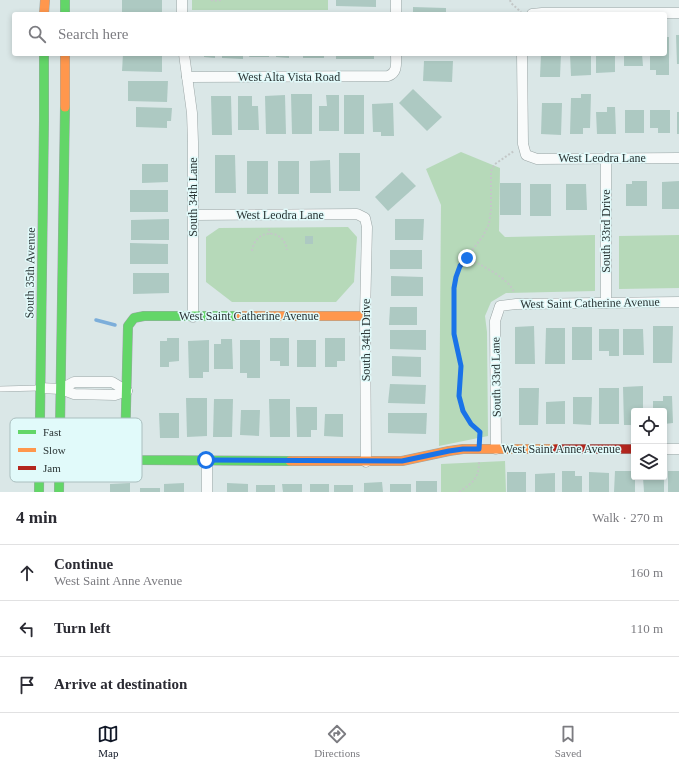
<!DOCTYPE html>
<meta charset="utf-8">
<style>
:root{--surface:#fff;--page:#f2f2f3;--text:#2b2b33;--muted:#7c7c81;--line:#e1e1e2;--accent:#111827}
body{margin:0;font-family:Georgia,serif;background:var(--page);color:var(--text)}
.controls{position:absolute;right:12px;bottom:12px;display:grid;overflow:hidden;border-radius:4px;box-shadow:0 2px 6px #0003}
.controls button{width:36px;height:36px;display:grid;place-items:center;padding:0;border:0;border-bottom:1px solid var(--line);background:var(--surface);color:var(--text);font:20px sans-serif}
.stop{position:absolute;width:12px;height:12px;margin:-9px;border:3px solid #1a73e8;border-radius:50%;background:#fff}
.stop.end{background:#1a73e8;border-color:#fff;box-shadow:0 1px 4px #0008}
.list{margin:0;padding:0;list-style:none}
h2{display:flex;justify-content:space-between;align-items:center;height:52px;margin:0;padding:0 16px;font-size:17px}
h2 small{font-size:13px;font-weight:400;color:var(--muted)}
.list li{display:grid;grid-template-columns:26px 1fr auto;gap:12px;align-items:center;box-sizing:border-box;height:56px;padding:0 16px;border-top:1px solid var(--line)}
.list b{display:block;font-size:15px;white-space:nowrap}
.list p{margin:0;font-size:13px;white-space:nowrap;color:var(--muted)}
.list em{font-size:13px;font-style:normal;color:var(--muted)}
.icon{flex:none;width:22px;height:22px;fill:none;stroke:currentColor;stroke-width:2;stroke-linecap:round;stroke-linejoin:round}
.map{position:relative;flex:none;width:679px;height:492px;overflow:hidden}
.search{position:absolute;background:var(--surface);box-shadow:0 2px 6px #0003;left:12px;right:12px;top:12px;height:44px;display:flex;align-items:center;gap:10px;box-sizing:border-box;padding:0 14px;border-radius:4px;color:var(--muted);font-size:15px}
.sheet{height:220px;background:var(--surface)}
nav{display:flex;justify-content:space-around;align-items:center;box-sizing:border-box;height:56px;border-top:1px solid var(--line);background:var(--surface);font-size:11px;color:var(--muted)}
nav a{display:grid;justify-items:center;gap:2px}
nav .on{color:var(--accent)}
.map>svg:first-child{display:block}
.park{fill:#b6d9b9}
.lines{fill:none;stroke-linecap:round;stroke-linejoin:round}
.stream{stroke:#7caeda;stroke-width:3.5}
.building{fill:#adc9c2}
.lane-casing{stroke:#9ba6a6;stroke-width:6}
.street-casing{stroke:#9ba6a6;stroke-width:11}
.fast-casing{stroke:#9ba6a6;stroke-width:10}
.slow-casing{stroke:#9ba6a6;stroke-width:10}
.jam-casing{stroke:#9ba6a6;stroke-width:10}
.path{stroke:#c3c7c7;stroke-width:2;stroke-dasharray:2 2;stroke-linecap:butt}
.lane{stroke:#f9fbfb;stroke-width:5}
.street{stroke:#f9fbfb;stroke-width:10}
.fast{stroke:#63d668;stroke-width:9}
.slow{stroke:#ff974d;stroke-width:9}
.jam{stroke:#b3261e;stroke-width:9}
.route{stroke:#1a73e8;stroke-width:5}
.labels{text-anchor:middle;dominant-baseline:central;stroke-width:3;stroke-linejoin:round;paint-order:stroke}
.street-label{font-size:12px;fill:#2a3434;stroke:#e1fafa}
.key{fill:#e1fafa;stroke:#aabfbf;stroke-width:1}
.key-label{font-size:11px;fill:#2a3434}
</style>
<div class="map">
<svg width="679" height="492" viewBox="0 0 679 492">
<rect width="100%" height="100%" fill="#dae7e7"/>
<g class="park">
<rect x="192" y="0" width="136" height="10"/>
<path d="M461,152L500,168L499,231L505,237L595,235V291L506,293L491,302L485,316L487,332L488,436L439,446L441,205L426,169Z"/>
<path d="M348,227L357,237L354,282L336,302H232L206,282V237L219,228Z"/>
<path d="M679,235V288L619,289V236Z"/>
<path d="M505,461L506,492H441V464Z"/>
</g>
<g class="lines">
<path class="stream" d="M96,320L115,325"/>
</g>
<g class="building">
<rect x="122" y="0" width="40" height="14"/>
<path d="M336,0H376V7L336,6Z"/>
<path d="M413,7L446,8V14H413Z"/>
<path d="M676,35H679V64H677Z"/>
<path d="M665,37H669V75H656V70H650V54H665Z"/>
<path d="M123,54H162V72L122,71Z"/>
<path d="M204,54H215V58L204,57Z"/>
<path d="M222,54H243V59L222,58Z"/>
<path d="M250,54H269V57H249Z"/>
<path d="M276,54H289V58L276,57Z"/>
<rect x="303" y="54" width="21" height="4"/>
<rect x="336" y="54" width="38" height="5"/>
<path d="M541,54H561L560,77H540Z"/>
<path d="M570,54H591V75L571,76Z"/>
<path d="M596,54H615V72L596,73Z"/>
<path d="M624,54H642L643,66H624Z"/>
<path d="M424,61H453L452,82L423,81Z"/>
<path d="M128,81H168L167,102L128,101Z"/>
<path d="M413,89L442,117L427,131L399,103Z"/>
<path d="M291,94H312V134H292Z"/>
<path d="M581,94H591L590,128H583V134H570L571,98H581Z"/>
<path d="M285,95L286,134H266L265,96Z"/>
<path d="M326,95H339V131H319V106H327Z"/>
<rect x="344" y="95" width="20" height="39"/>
<path d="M211,96H231L232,135H212Z"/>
<path d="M238,96H252V106H258L259,130H238Z"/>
<path d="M393,103L394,136H381V132H373L372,104Z"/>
<path d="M542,103H562L561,135L541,134Z"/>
<path d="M136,107L172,108L171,121H167V128L136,127Z"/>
<path d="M607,107H615L616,134H597L596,112H607Z"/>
<rect x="625" y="110" width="19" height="23"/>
<path d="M650,110H670V133H658V128H650Z"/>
<rect x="677" y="112" width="2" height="22"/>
<rect x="339" y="153" width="21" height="38"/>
<path d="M215,155H235L236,193H215Z"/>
<path d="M330,160L331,193H310V161Z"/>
<rect x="247" y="161" width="21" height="33"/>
<rect x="278" y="161" width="21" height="33"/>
<path d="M142,164H168V182L142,183Z"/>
<path d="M402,172L416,186L388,211L375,197Z"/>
<path d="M632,181H647V206H626V184H632Z"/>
<path d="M679,181V209H662V182Z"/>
<rect x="500" y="183" width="21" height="32"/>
<rect x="530" y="184" width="21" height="32"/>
<path d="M566,184H586L587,210H566Z"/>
<rect x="130" y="190" width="38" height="22"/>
<path d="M169,219V240H131V220Z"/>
<path d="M395,219H424L423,240H395Z"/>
<rect x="305" y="236" width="8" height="8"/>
<path d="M130,243L168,244V264H130Z"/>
<rect x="390" y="250" width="32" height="19"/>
<path d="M133,273H169V293L133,294Z"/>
<path d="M391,276L423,277V296H391Z"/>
<path d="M390,307H417V325H389Z"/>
<path d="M534,326L535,364H515V327Z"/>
<path d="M653,326H673L672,363H653Z"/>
<rect x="572" y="327" width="20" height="33"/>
<path d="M546,328H565V364H545Z"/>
<path d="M599,329H619V356H609V351H599Z"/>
<path d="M623,329H643L644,355H623Z"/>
<path d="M390,330H426V350L390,349Z"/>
<path d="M167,338H179V361L169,362V367H160V341H167Z"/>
<path d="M270,338H289V366H280V361H270Z"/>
<path d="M325,338H345V361H337V367H325Z"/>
<path d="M221,339H232L233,369H214V344H221Z"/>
<path d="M209,340V372H203V378H189L188,341Z"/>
<path d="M240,340H260V378H247V373H240Z"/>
<rect x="297" y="340" width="19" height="27"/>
<path d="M392,356L421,357V377L392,376Z"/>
<path d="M390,384L426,385L425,404L388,403Z"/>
<path d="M643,386V411H634V425H624L623,387Z"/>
<path d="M519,388H539L538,425H519Z"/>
<rect x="599" y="388" width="20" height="36"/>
<path d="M663,396H672L673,423L664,424V411H653V401H663Z"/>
<path d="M573,397H592L591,425L573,424Z"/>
<path d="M186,398H207V436L187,437Z"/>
<path d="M214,399H233L232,437H213Z"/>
<path d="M269,399H290V437H270Z"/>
<path d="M565,401V424H546V402Z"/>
<path d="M296,407H317V430H311V437H297Z"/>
<path d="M241,410H260L259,436L240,435Z"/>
<path d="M159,413H179V438H160Z"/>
<path d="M388,413H427L426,434L388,433Z"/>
<path d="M325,414H343V437L324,436Z"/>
<path d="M562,471H575V476H582V492H562Z"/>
<path d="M615,471H634V477H635V492H614Z"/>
<rect x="668" y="471" width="11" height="21"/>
<rect x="507" y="472" width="19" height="20"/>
<path d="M589,472L609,473V492H589Z"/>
<path d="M555,473V492H535V474Z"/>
<path d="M643,477H664V492H644Z"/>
<rect x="416" y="481" width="21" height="11"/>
<path d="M382,482L383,492H364V483Z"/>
<path d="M130,483V492H110V484Z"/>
<path d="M184,483V492H164V484Z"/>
<path d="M227,483L248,484V492H227Z"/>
<path d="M282,484H302V492H283Z"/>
<rect x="310" y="484" width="19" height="8"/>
<rect x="390" y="484" width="21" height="8"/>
<rect x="256" y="485" width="19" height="7"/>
<rect x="334" y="485" width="19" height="7"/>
<rect x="140" y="488" width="20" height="4"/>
</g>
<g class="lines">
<g class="lane-casing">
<path id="lane" d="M0,389L39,388"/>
</g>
<g class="street-casing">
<g id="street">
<path d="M396,0V14"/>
<path d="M182,14V0"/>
<path d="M532,14L542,13H679"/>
<path d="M184,54L192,113L193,142V317"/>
<path d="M522,54L523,144L526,155L537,159L679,158"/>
<path d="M187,77L388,76C398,73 396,63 396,54"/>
<path d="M606,158V303"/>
<path d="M194,215L357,214L365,218L367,227L365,316L366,462"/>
<path d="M40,388L61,389L74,394L115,395L127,391"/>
<path d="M61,389L74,382H112L127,391"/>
<path d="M496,449L495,321L500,306L516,304L679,302"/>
<path d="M664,449H679"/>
<path d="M207,460V492"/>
</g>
</g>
<g class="fast-casing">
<g id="fast">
<path d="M65,0V14"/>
<path d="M239,316H144L134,318L128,326L125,449L129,457L137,460L290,461"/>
<path d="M39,492L44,121V54"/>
<path d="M59,492L65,107"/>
</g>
</g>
<g class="slow-casing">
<g id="slow">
<path d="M44,14L45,0"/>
<path d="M65,54V107"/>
<path d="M239,316H365"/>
<path d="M290,461H402L449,451L463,449H556"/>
</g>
</g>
<g class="jam-casing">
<path id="jam" d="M556,449H634"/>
</g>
<g class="path">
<path d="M211,0L214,1L221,0"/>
<path d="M510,0L511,3L521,12"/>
<path d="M269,229L270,234"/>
<path d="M252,251C255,228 284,228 287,250"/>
<path d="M467,258C479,264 511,279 514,293"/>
<path d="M480,437V432L471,424L463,411L459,396L461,366L454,334V288L456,277L460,266L483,236L489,224L491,209V171L495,164L514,151"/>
<path d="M459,492C472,483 479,479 479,462"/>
</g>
<use href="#lane" class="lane"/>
<use href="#street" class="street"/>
<use href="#fast" class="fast"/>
<use href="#slow" class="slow"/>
<use href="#jam" class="jam"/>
</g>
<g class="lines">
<path class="route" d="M206,460L402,461L449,451L463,449H479L480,432L471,424L463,411L459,396L461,366L454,334V288L456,277L460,266L467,258"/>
</g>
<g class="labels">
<g class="street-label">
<text x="289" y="77">West Alta Vista Road</text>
<text x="602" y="158">West Leodra Lane</text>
<text transform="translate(193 197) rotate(-90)">South 34th Lane</text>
<text x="280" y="215">West Leodra Lane</text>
<text transform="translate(606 231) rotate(-90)">South 33rd Drive</text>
<text transform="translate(30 273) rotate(-89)">South 35th Avenue</text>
<text transform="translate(590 303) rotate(-1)">West Saint Catherine Avenue</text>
<text x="249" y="316">West Saint Catherine Avenue</text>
<text transform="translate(366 340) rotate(-90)">South 34th Drive</text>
<text transform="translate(496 377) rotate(-91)">South 33rd Lane</text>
<text x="561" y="449">West Saint Anne Avenue</text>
</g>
</g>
<rect x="10" y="418" width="132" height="64" rx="6" class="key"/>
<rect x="18" y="430" width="18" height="4" fill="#63d668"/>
<rect x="18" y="448" width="18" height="4" fill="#ff974d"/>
<rect x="18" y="466" width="18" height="4" fill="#b3261e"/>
<g class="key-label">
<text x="43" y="436">Fast</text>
<text x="43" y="454">Slow</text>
<text x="43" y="472">Jam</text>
</g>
</svg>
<div class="controls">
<button><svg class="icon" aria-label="locate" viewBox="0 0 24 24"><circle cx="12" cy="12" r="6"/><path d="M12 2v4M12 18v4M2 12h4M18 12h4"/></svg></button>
<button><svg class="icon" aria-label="layers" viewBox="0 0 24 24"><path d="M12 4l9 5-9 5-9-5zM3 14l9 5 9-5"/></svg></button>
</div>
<div class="stop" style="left:206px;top:460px"></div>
<div class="stop end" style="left:467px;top:258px"></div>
<div class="search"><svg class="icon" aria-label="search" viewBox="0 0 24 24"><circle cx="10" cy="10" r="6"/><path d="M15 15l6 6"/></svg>Search here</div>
</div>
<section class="sheet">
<h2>4 min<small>Walk · 270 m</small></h2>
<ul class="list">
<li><svg class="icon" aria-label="ahead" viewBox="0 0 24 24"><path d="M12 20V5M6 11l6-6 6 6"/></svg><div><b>Continue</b><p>West Saint Anne Avenue</p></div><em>160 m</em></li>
<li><svg class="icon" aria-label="left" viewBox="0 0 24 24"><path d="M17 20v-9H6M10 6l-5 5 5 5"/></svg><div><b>Turn left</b></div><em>110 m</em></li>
<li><svg class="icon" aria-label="arrive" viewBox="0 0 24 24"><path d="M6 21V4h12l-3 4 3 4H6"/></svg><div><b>Arrive at destination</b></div></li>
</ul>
</section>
<nav>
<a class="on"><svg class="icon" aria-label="map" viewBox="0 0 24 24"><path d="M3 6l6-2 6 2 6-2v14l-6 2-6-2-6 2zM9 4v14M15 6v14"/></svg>Map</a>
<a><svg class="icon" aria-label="directions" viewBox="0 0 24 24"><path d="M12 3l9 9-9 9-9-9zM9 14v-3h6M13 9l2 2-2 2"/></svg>Directions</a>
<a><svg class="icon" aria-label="saved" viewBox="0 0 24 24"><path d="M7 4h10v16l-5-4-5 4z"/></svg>Saved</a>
</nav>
